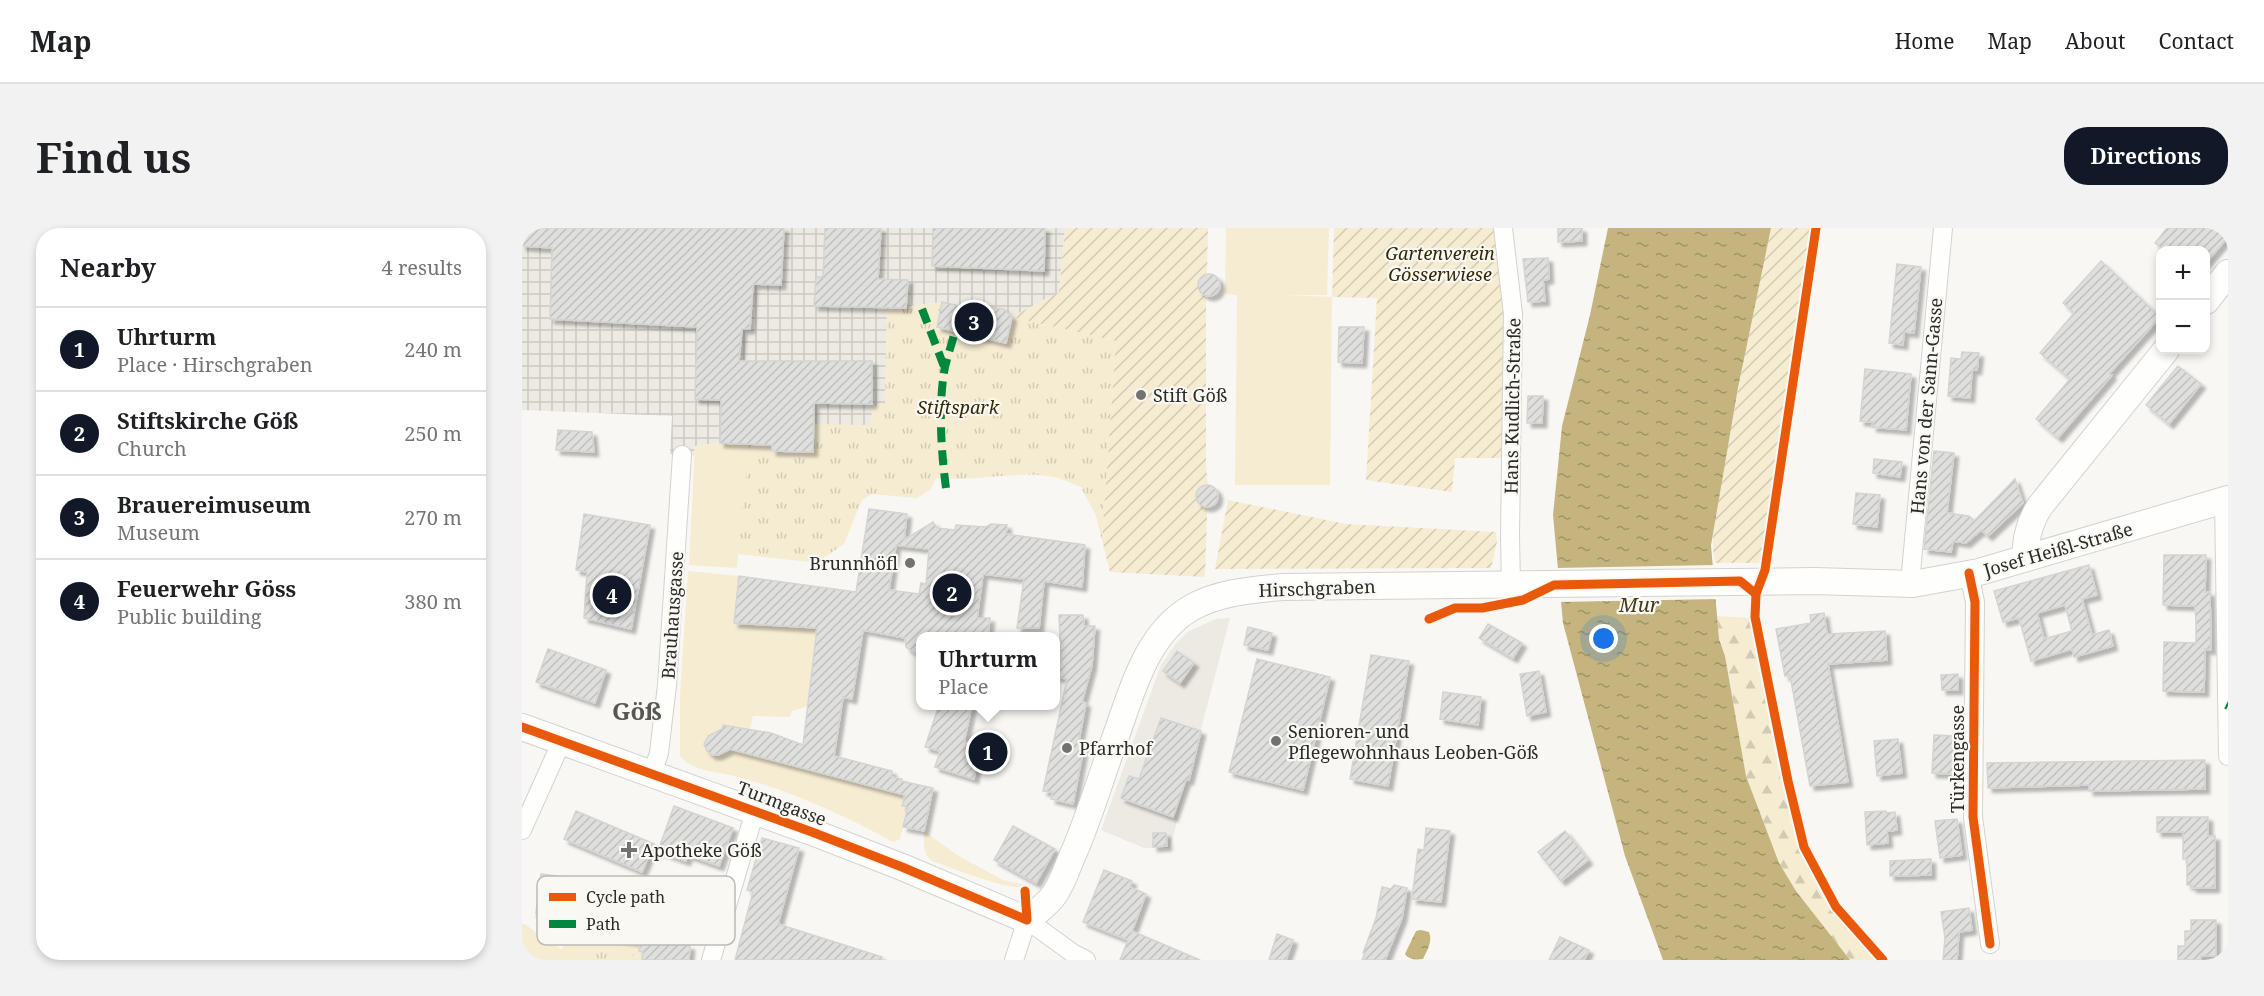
<!DOCTYPE html>
<meta charset="utf-8">
<style>
:root{--surface:#fff;--page:#f2f2f2;--text:#202124;--muted:#757577;--line:#e0e0e0;--accent:#111827}
body{margin:0;font-family:"Noto Serif",serif;background:var(--page);color:var(--text)}
.controls{position:absolute;right:18px;top:18px;display:grid;overflow:hidden;border-radius:12px;box-shadow:0 3px 9px #0003}
.controls button{width:54px;height:54px;display:grid;place-items:center;padding:0;border:0;border-bottom:2px solid var(--line);background:var(--surface);color:var(--text);font:30px sans-serif}
.you{position:absolute;left:1082px;top:411px;width:21px;height:21px;margin:-15px;border:4px solid #fff;border-radius:50%;background:#1a73e8;box-shadow:0 0 0 9px #1a73e833}
.badge{display:grid;place-items:center;width:39px;height:39px;border-radius:50%;background:var(--accent);color:#fff;font-size:20px;font-weight:700}
.pin{position:absolute;translate:-50% -50%;border:3px solid #fff;box-shadow:0 2px 6px #0006}
.popup{position:absolute;left:394px;top:404px;width:144px;height:78px;box-sizing:border-box;display:grid;place-content:center;border-radius:12px;background:var(--surface);filter:drop-shadow(0 2px 4px #0005);font-size:20px;white-space:nowrap;color:var(--muted)}
.popup b{font-size:22px;color:var(--text)}
.popup::after{content:'';position:absolute;left:50%;top:100%;margin-left:-12px;border:12px solid transparent;border-top-color:var(--surface)}
.list{margin:0;padding:0;list-style:none}
h2{display:flex;justify-content:space-between;align-items:center;height:78px;margin:0;padding:0 24px;font-size:26px}
h2 small{font-size:20px;font-weight:400;color:var(--muted)}
.list li{display:grid;grid-template-columns:39px 1fr auto;gap:18px;align-items:center;box-sizing:border-box;height:84px;padding:0 24px;border-top:2px solid var(--line)}
.list b{display:block;font-size:22px;white-space:nowrap}
.list p{margin:0;font-size:20px;white-space:nowrap;color:var(--muted)}
.list em{font-size:20px;font-style:normal;color:var(--muted)}
.map{position:relative;flex:none;width:1706px;height:732px;overflow:hidden;border-radius:24px}
header{display:flex;align-items:center;gap:36px;box-sizing:border-box;height:84px;padding:0 30px;background:var(--surface);border-bottom:2px solid var(--line)}
header strong{font-size:28px}
nav{display:flex;gap:33px;margin-inline-start:auto;font-size:21px}
.intro{display:flex;align-items:center;justify-content:space-between;box-sizing:border-box;height:144px;padding:0 36px}
h1{margin:0;font-size:42px}
.button{padding:15px 27px;border-radius:24px;background:var(--accent);color:#fff;font-size:21px;font-weight:700}
main{display:flex;gap:36px;padding:0 36px}
aside{flex:1;background:var(--surface);border-radius:24px;box-shadow:0 3px 9px #0003}
.map>svg:first-child{display:block}
.built{fill:#eceae2}
.industrial{fill:url(#industrial-grid)}
.grass{fill:#f5ecd2}
.forest{fill:url(#forest-firs)}
.park{fill:url(#park-tufts)}
.garden{fill:url(#garden-furrows)}
.water{fill:url(#water-ripples)}
.pier{fill:#f8f7f4}
.building{fill:url(#building-hatch);stroke:#d4d4d4;stroke-width:1.5;fill-rule:evenodd;filter:url(#shadow)}
.lines{fill:none;stroke-linecap:round;stroke-linejoin:round}
.street-casing{stroke:#d2d2d0;stroke-width:20}
.secondary-casing{stroke:#d2d2d0;stroke-width:28}
.street{stroke:#fefefd;stroke-width:18}
.secondary{stroke:#fefefd;stroke-width:26}
.quiet{stroke:#00873e;stroke-width:8;stroke-dasharray:15 8;stroke-linecap:butt}
.cycleway-casing{stroke:#f9f8f3;stroke-width:13}
.cycleway{stroke:#e8590c;stroke-width:9}
.poi-dot{fill:#737270;stroke:#f9f8f3;stroke-width:2}
.labels{text-anchor:middle;dominant-baseline:central;stroke-width:4.5;stroke-linejoin:round;paint-order:stroke}
.park-label{font-size:18px;font-style:italic;fill:#332806;stroke:#f9f8f3}
.poi-label{font-size:18px;fill:#2b2b29;stroke:#f9f8f3;text-anchor:start}
.street-label{font-size:18px;fill:#2b2b29;stroke:#f9f8f3}
.water-label{font-size:20px;font-style:italic;fill:#443918;stroke:#f9f8f3}
.district-label{font-size:24px;font-weight:bold;fill:#585753;stroke:#f9f8f3}
.key{fill:#f9f8f3;stroke:#bbbab6;stroke-width:1.5}
.key-label{font-size:16px;fill:#2b2b29}
</style>
<header>
<strong>Map</strong>
<nav><a>Home</a><a>Map</a><a>About</a><a>Contact</a></nav>
</header>
<div class="intro"><h1>Find us</h1><a class="button">Directions</a></div>
<main>
<aside>
<h2>Nearby<small>4 results</small></h2>
<ul class="list">
<li><span class="badge">1</span><div><b>Uhrturm</b><p>Place · Hirschgraben</p></div><em>240 m</em></li>
<li><span class="badge">2</span><div><b>Stiftskirche Göß</b><p>Church</p></div><em>250 m</em></li>
<li><span class="badge">3</span><div><b>Brauereimuseum</b><p>Museum</p></div><em>270 m</em></li>
<li><span class="badge">4</span><div><b>Feuerwehr Göss</b><p>Public building</p></div><em>380 m</em></li>
</ul>
</aside>
<div class="map">
<svg width="1706" height="732" viewBox="0 0 1706 732">
<defs>
<pattern id="industrial-grid" width="8" height="8" patternUnits="userSpaceOnUse" patternTransform="scale(1.5)"><rect width="8" height="8" fill="#eceae2"/><path d="M0 4h8M4 0v8" fill="none" stroke="#cbc9c2"/></pattern>
<pattern id="forest-firs" width="22" height="20" patternUnits="userSpaceOnUse" patternTransform="scale(1.5)"><rect width="22" height="20" fill="#f5ecd2"/><path d="M5 1l3.5 6h-7zM16 11l3.5 6h-7z" fill="#d2cbb4"/></pattern>
<pattern id="park-tufts" width="24" height="20" patternUnits="userSpaceOnUse" patternTransform="scale(1.5)"><rect width="24" height="20" fill="#f5ecd2"/><path d="M3 7l-1-3M5 7V3M7 7l1-3M15 17l-1-3M17 17v-4M19 17l1-3" fill="none" stroke="#d2cbb4"/></pattern>
<pattern id="garden-furrows" width="10" height="10" patternUnits="userSpaceOnUse" patternTransform="scale(1.5)"><rect width="10" height="10" fill="#f5ecd2"/><path d="M-1 1l2-2M0 10L10 0M9 11l2-2" fill="none" stroke="#d2cbb4"/></pattern>
<pattern id="water-ripples" width="26" height="14" patternUnits="userSpaceOnUse" patternTransform="scale(1.5)"><rect width="26" height="14" fill="#c5b47e"/><path d="M2 4q2-2 4 0t4 0M15 11q2-2 4 0t4 0" fill="none" stroke="#a09367"/></pattern>
<pattern id="building-hatch" width="6" height="6" patternUnits="userSpaceOnUse" patternTransform="scale(1.5)"><rect width="6" height="6" fill="#dfdfde"/><path d="M-1 1l2-2M0 6l6-6M5 7l2-2" fill="none" stroke="#c0c0be"/></pattern>
<filter id="shadow"><feDropShadow dx="4.5" dy="4.5" stdDeviation="1.5" flood-color="#0004"/></filter>
</defs>
<rect width="100%" height="100%" fill="#f8f7f4"/>
<path class="built" d="M708,390L648,620H622L579,602L639,437L654,415L667,403L694,391Z"/>
<path class="industrial" d="M0,0H545L543,2L537,64L490,89L482,81L463,79L461,83L420,74L365,81L363,176L349,197L291,224L250,223L227,216L198,215L173,218L172,228L148,226L150,188L0,182Z"/>
<g class="grass">
<path d="M704,0H807L805,67H763L810,69L808,257H713L715,67L703,66Z"/>
<path d="M198,215L227,216L215,340L167,337L173,218Z"/>
<path d="M166,343L217,348L213,394L295,400L285,478L270,483L268,489L231,488L228,501L201,497L199,506L191,505C170,516 193,539 204,520L383,567L381,578L386,579L378,611L371,614C320,586 265,561 208,547C190,543 171,543 158,528V468Z"/>
<path d="M402,603L435,627L481,652L509,658C491,666 432,640 412,634C400,628 402,615 402,603Z"/>
<path d="M14,685L82,694L81,704L91,705L90,710L118,714L117,723L121,724L120,732H0V697L3,696L21,710L41,722L40,709L12,689Z"/>
</g>
<path class="forest" d="M1195,388L1227,390L1258,548L1278,621L1309,680L1353,732H1328L1274,663L1257,635L1224,548L1203,428L1197,411Z"/>
<g class="park">
<path d="M420,74L415,99L484,115L490,89L594,113L580,312L574,288L559,259C551,256 541,251 532,249C494,242 453,254 414,250L408,262L395,270L350,266L340,272L322,316L303,329L288,334L216,326L227,216L250,214V223L291,224L292,196L349,197L350,179L363,176L365,81Z"/>
<path d="M48,694L75,696L80,711L111,716V732H53Z"/>
</g>
<g class="garden">
<path d="M545,0H686L685,46L680,48L676,55V62L684,68V239L686,257L683,349L588,344L580,312L594,113L490,89L537,64L543,2Z"/>
<path d="M812,0H972L985,72L980,230H933L930,264L844,252L855,70L810,69Z"/>
<path d="M1249,0H1290L1239,335H1193C1185,296 1200,252 1207,212C1220,141 1233,71 1249,0Z"/>
<path d="M706,272L824,296L974,304L975,314L969,340L693,341Z"/>
</g>
<g class="water">
<path d="M1086,0H1249L1216,160L1189,317L1197,411L1203,428L1224,548L1257,635L1274,663L1328,732H1141L1103,628L1041,395L1031,287L1040,198L1068,87Z"/>
<path d="M899,702L907,704C911,714 905,722 901,731C895,732 887,732 883,726L894,703Z"/>
</g>
<path class="pier" d="M1194,337L1197,371L1036,374L1033,340Z"/>
<g class="building">
<path d="M0,0H262L259,57L231,56L228,101H220L217,133H350V176L292,175L291,224L250,223V217L198,215L199,172L173,171L175,99L28,91L30,20L0,18Z"/>
<path d="M303,0H359L356,51L386,52L384,80L292,78L294,49H301Z"/>
<path d="M411,0H523L522,43L410,38Z"/>
<path d="M1036,0H1060V13L1036,14Z"/>
<path d="M1645,0H1706V9L1683,36V22H1643L1633,15Z"/>
<path d="M1026,30L1027,51L1021,52L1023,73L1006,74L1001,31Z"/>
<path d="M1579,33L1638,89L1587,146L1590,147L1536,210L1514,191L1548,151L1518,125L1552,85L1541,75Z"/>
<path d="M1375,36L1399,39L1392,105L1382,104L1381,117L1367,115Z"/>
<circle cx="687" cy="57" r="11"/>
<path d="M420,74L461,83L463,79L482,81L490,89L484,115L415,99Z"/>
<path d="M817,99H842L840,135L816,134Z"/>
<path d="M1440,124L1457,125L1455,142H1450L1448,170L1426,168L1429,130L1439,131Z"/>
<path d="M1656,138L1679,156L1647,196L1624,177Z"/>
<path d="M1343,141L1389,146L1384,202L1350,199L1351,194L1338,193Z"/>
<path d="M1006,168H1021L1020,195H1005Z"/>
<path d="M36,202L70,204L72,224L34,222Z"/>
<path d="M1412,223L1432,225L1425,285L1447,288L1452,293L1493,251L1501,275L1466,308L1459,302L1444,315L1431,313L1429,324L1402,321Z"/>
<path d="M1352,231L1380,234L1378,249L1351,245Z"/>
<circle cx="685" cy="268" r="11"/>
<path d="M1334,265L1358,267L1355,299L1331,296Z"/>
<path d="M347,281L385,286L382,312L411,294L415,300L433,302L434,297L464,299L469,296L485,297L484,306L563,317L560,359L522,353L517,400H495L502,351L461,346L455,390H468L466,408H399V429L384,419L383,410L341,402L330,471L321,469L312,528L370,543L369,549L380,551L379,553L411,560L402,603L381,599L386,579L380,578L383,567L208,521L196,527H190L185,523L182,516L186,508L200,501L201,497L249,505L281,517L295,400L212,395L217,348L334,364ZM374,317L407,321L404,356L399,355L397,366L367,362Z"/>
<path d="M62,286L128,297L109,401L62,390L65,344L54,342Z"/>
<path d="M1642,327H1684L1683,364H1688L1689,422L1683,421L1682,464L1641,463L1642,414L1674,415V395L1673,378L1641,377Z"/>
<path d="M1567,337L1575,367L1560,371L1570,407L1587,402L1591,418L1552,429L1550,421L1509,433L1497,390L1481,394L1472,363ZM1543,377L1550,403L1522,411L1515,385Z"/>
<path d="M1302,385L1305,406L1363,403L1365,432L1306,436L1326,554L1288,558L1268,447L1263,448L1254,401L1289,395L1288,387Z"/>
<path d="M537,387H561L562,398H573L570,437L560,474L564,475L557,512L563,513L551,576L529,571L531,564L521,563L545,451L534,449V434L539,435Z"/>
<path d="M966,396L1000,415L991,430L957,410Z"/>
<path d="M726,399L750,405L746,422L722,417Z"/>
<path d="M26,421L84,442L73,475L14,454Z"/>
<path d="M655,423L672,435L658,455L641,443Z"/>
<path d="M849,427L887,433L866,558L828,551Z"/>
<path d="M735,431L808,449L781,562L707,544Z"/>
<path d="M1017,443L1024,484L1005,488L998,446Z"/>
<path d="M1436,446V462H1420L1419,447Z"/>
<path d="M921,464L959,469L956,497L918,491Z"/>
<path d="M417,477H450L442,514L476,520L473,536L455,533L452,551L413,539L418,523L403,519Z"/>
<path d="M639,490L679,503L667,552H664L651,589L599,570L607,548L617,551Z"/>
<path d="M1412,507L1435,508L1433,546L1410,545Z"/>
<path d="M1376,511L1380,545L1355,548L1352,513Z"/>
<path d="M1683,532V561L1567,563V557L1466,560L1465,535Z"/>
<path d="M152,578L211,600L197,638L166,627L164,633L136,623Z"/>
<path d="M54,583L132,616L120,644L42,611Z"/>
<path d="M1364,583V585L1373,584L1375,602L1365,603L1366,615L1345,617L1343,584Z"/>
<path d="M1635,589H1686V608H1693V660H1670V657H1665V631H1661V604H1635Z"/>
<path d="M1435,591L1440,627L1418,630L1413,593Z"/>
<path d="M491,598L533,621L514,655L472,632Z"/>
<path d="M904,600L928,603L919,674L890,671L896,621L902,622Z"/>
<path d="M1043,603L1066,632L1039,653L1016,624Z"/>
<path d="M631,605H644L645,618L631,619Z"/>
<path d="M240,610L277,620L256,696L360,729L359,732H213L231,664L225,662Z"/>
<path d="M1409,631V647L1368,648V633Z"/>
<path d="M582,642L610,653L608,659L624,666L609,706L610,703L678,732H598L606,712L561,694Z"/>
<path d="M19,646L51,650V657L85,662L84,674L109,677L108,683L144,688L141,715L168,718L167,732H120L121,724L117,723L118,714L90,710L91,705L81,704L82,694L14,685Z"/>
<path d="M872,657L885,660L880,690L863,732H840L843,725H841L854,690L860,659L869,661Z"/>
<path d="M1447,680L1450,702L1437,704L1435,732H1421L1423,710L1419,684Z"/>
<path d="M1669,692H1694V728H1679V732H1656V718H1663V703H1669Z"/>
<path d="M755,706L771,712L764,732H747Z"/>
<path d="M1038,709L1067,722L1062,732H1027Z"/>
</g>
<g class="lines">
<g class="street-casing">
<g id="street">
<path d="M981,0L991,86L988,308L989,357"/>
<path d="M1702,272L1706,528"/>
<path d="M1447,345L1453,374L1451,589L1468,716"/>
<path d="M1388,355L1421,0"/>
<path d="M130,546L137,525L145,457L160,227"/>
<path d="M0,602L39,515"/>
<path d="M189,732L233,583"/>
<path d="M492,732L505,692L552,726L564,732"/>
</g>
</g>
<g class="secondary-casing">
<g id="secondary">
<path d="M1684,73L1706,45"/>
<path d="M1503,330C1504,310 1507,295 1518,278L1644,122"/>
<path d="M0,499L290,604L380,639L505,692C514,684 525,677 532,667C540,656 544,643 549,631C568,589 580,545 596,502C611,459 626,405 669,380C697,364 730,362 761,359L1293,353L1391,356L1457,344L1706,271"/>
</g>
</g>
<use href="#street" class="street"/>
<use href="#secondary" class="secondary"/>
<g class="quiet">
<path d="M400,81L423,141"/>
<path d="M424,260C419,223 416,175 423,139C426,127 430,115 433,103"/>
<path d="M1704,477L1706,478"/>
</g>
<g class="cycleway-casing">
<g id="cycleway">
<path d="M1294,0L1243,342L1234,366L1233,389L1266,553L1282,619L1314,679L1361,732"/>
<path d="M1447,345L1453,374L1451,589L1468,716"/>
<path d="M907,391L933,380H960L1001,372L1032,357L1218,353L1234,366"/>
<path d="M0,499L290,604L380,639L505,692L503,663"/>
</g>
</g>
<use href="#cycleway" class="cycleway"/>
</g>
<g class="poi-dot">
<circle cx="619" cy="167" r="6"/>
<circle cx="388" cy="335" r="6"/>
<circle cx="754" cy="513" r="6"/>
<circle cx="545" cy="520" r="6"/>
<path d="M104 613h6v6h6v6h-6v6h-6v-6h-6v-6h6z"/>
</g>
<g class="labels">
<g class="park-label">
<text x="918" y="25">Gartenverein<tspan x="918" dy="21">Gösserwiese</tspan></text>
<text x="436" y="179">Stiftspark</text>
</g>
<g class="poi-label">
<text x="631" y="167">Stift Göß</text>
<text x="376" y="335" text-anchor="end">Brunnhöfl</text>
<text x="766" y="503">Senioren- und<tspan x="766" dy="21">Pflegewohnhaus Leoben-Göß</tspan></text>
<text x="557" y="520">Pfarrhof</text>
<text x="119" y="622">Apotheke Göß</text>
</g>
<g class="street-label">
<text transform="translate(990 178) rotate(-89)">Hans Kudlich-Straße</text>
<text transform="translate(1404 178) rotate(-85)">Hans von der Sann-Gasse</text>
<text transform="translate(1536 321) rotate(-16)">Josef Heißl-Straße</text>
<text transform="translate(795 360) rotate(-2)">Hirschgraben</text>
<text transform="translate(150 387) rotate(-86)">Brauhausgasse</text>
<text transform="translate(1435 531) rotate(-90)">Türkengasse</text>
<text transform="translate(260 575) rotate(21)">Turmgasse</text>
</g>
<g class="water-label">
<text x="1117" y="376">Mur</text>
</g>
<g class="district-label">
<text x="115" y="482">Göß</text>
</g>
</g>
<rect x="15" y="648" width="198" height="69" rx="9" class="key"/>
<rect x="27" y="665" width="27" height="8" fill="#e8590c"/>
<rect x="27" y="692" width="27" height="8" fill="#00873e"/>
<g class="key-label">
<text x="64" y="675">Cycle path</text>
<text x="64" y="702">Path</text>
</g>
</svg>
<div class="controls">
<button>+</button>
<button>−</button>
</div>
<div class="you"></div>
<div class="pin badge" style="left:466px;top:524px">1</div>
<div class="popup"><b>Uhrturm</b>Place</div>
<div class="pin badge" style="left:430px;top:365px">2</div>
<div class="pin badge" style="left:452px;top:94px">3</div>
<div class="pin badge" style="left:90px;top:367px">4</div>
</div>
</main>
